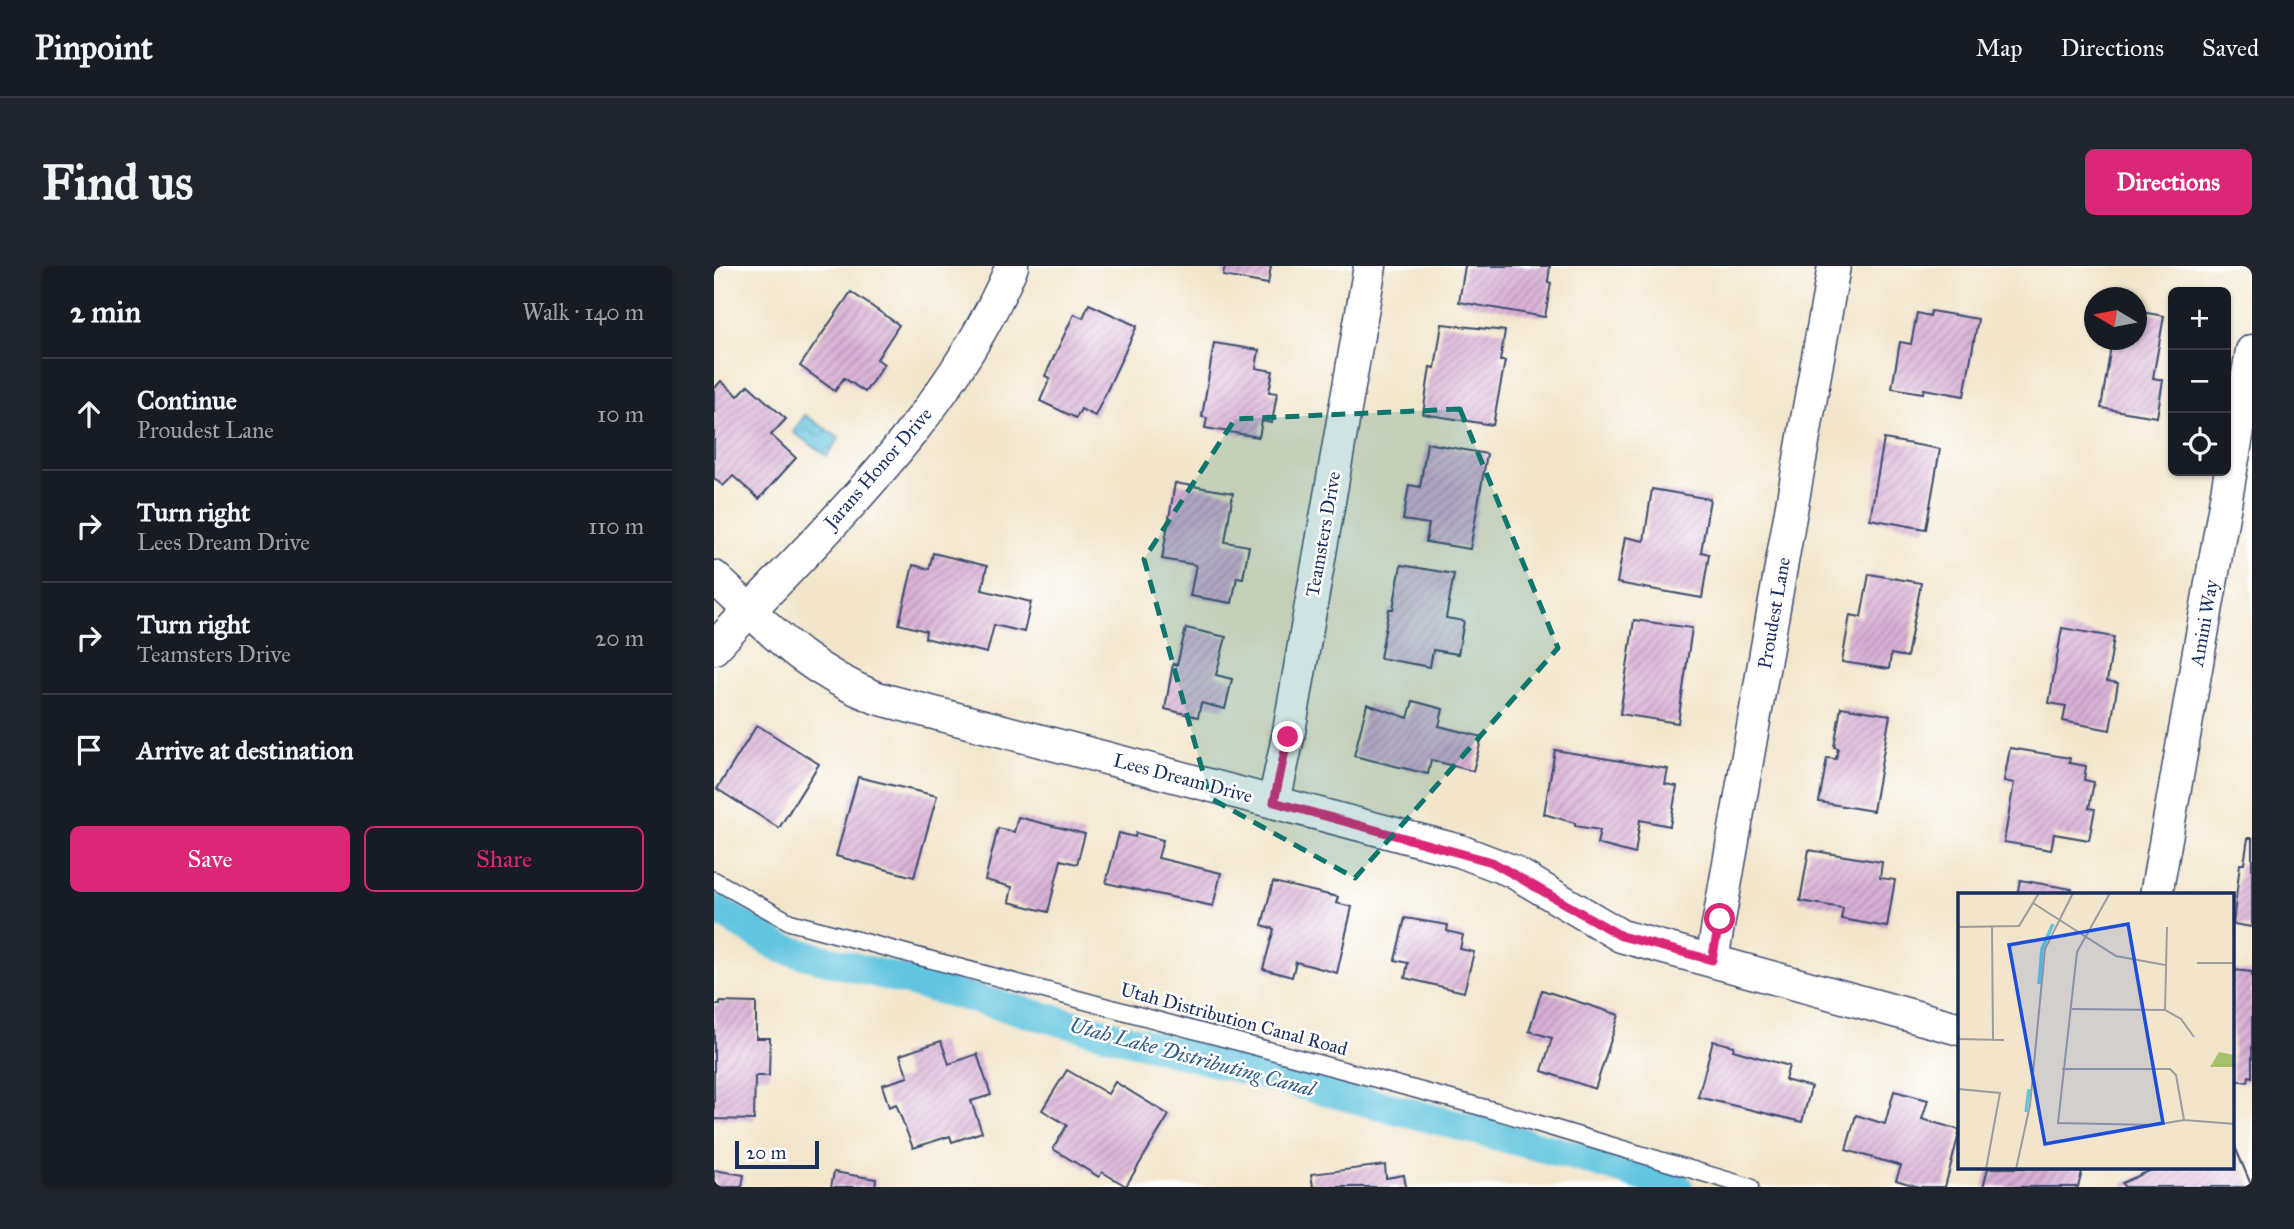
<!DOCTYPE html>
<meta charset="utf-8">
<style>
:root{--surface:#171b24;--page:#20242c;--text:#f1f3f6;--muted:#9ea1a6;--line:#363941;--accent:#db2777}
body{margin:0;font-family:"IM FELL Great Primer",serif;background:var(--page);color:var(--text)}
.controls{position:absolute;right:21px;top:21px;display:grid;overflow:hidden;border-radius:10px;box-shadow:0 2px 5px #0004}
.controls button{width:63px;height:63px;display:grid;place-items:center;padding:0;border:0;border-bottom:2px solid var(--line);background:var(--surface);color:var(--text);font:35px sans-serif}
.compass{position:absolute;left:1370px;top:21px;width:63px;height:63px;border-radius:50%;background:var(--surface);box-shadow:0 2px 5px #0004;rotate:280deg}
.scale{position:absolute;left:21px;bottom:18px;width:84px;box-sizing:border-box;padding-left:7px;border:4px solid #1b2f5e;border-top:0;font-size:19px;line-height:24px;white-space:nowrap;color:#1b2f5e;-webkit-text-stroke:5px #fff;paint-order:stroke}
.stop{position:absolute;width:21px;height:21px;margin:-16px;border:5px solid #db2777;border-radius:50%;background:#fff}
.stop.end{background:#db2777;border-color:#fff;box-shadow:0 2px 7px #0008}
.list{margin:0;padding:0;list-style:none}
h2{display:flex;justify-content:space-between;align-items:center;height:91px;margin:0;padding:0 28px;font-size:30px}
h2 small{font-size:23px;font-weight:400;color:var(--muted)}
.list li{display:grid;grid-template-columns:46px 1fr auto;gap:21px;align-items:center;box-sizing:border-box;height:112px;padding:0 28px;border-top:2px solid var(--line)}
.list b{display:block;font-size:26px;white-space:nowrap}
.list p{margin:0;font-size:23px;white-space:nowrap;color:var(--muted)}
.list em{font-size:23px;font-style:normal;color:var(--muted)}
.actions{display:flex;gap:14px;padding:21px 28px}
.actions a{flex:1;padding:16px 0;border:2px solid var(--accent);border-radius:10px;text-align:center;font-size:24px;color:var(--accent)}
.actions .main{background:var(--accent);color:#fff}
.icon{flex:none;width:38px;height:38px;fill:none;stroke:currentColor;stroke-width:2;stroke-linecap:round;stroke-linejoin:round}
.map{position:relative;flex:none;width:1538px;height:921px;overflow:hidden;border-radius:10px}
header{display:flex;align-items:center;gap:42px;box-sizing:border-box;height:98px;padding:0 35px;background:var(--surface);border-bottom:2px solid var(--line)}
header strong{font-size:33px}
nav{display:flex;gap:38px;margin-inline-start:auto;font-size:24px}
.intro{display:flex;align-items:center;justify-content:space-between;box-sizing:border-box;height:168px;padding:0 42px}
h1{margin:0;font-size:49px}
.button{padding:18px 32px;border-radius:10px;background:var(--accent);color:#fff;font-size:24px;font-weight:700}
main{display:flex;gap:42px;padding:0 42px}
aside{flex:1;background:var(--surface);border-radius:10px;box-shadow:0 2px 5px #0004}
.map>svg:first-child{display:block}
.water{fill:url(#water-waves);stroke:#3e7a9e;stroke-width:2}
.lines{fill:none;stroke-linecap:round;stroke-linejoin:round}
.canal{stroke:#62c5df;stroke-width:30}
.building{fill:url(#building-hatch)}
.lane-casing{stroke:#3b4a6e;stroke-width:19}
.street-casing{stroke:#3b4a6e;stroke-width:35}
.lane{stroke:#fff;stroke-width:16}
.street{stroke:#fff;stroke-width:32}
.route{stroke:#db2777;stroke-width:9}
.marked{fill:#0f766e;fill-opacity:0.2;stroke:#0f766e;stroke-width:5;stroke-dasharray:14 9;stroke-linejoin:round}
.labels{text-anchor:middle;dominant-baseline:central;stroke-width:5;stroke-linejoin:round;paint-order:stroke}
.street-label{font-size:19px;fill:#1b2f5e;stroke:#fff}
.water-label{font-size:21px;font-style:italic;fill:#305c85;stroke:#fff}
.inset-river{fill:none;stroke:#62c5df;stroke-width:3.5}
.inset-road{fill:none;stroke:#9c9c9f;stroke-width:2}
.view{fill:#1d4ed8;fill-opacity:0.15;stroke:#1d4ed8;stroke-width:3.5}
.inset-edge{fill:none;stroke:#1b2f5e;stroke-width:3.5}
</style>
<header>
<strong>Pinpoint</strong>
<nav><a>Map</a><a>Directions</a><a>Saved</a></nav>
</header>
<div class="intro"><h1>Find us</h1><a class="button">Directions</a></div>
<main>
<aside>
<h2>2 min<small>Walk · 140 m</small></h2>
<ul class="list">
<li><svg class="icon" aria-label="ahead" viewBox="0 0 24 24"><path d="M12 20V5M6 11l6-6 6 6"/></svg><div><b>Continue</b><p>Proudest Lane</p></div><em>10 m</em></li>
<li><svg class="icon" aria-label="right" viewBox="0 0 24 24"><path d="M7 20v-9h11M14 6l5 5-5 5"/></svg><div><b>Turn right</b><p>Lees Dream Drive</p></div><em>110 m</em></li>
<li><svg class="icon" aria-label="right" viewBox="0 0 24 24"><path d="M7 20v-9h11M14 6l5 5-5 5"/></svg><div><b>Turn right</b><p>Teamsters Drive</p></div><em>20 m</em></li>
<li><svg class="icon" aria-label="arrive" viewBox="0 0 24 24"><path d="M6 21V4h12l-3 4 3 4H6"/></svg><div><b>Arrive at destination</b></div></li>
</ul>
<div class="actions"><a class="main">Save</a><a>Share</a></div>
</aside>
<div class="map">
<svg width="1538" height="921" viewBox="0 0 1538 921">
<defs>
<pattern id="water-waves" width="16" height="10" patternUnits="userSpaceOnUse" patternTransform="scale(1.75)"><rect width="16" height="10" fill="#62c5df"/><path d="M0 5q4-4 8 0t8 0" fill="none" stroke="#50a0b8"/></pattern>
<pattern id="building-hatch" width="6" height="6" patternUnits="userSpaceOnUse" patternTransform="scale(1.75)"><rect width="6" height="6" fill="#d9b0d5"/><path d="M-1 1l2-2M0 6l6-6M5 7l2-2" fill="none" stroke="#af90b0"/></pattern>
</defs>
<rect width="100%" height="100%" fill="#fff"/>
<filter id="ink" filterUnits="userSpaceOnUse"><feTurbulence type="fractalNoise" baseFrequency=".0143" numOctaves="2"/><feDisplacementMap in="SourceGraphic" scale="14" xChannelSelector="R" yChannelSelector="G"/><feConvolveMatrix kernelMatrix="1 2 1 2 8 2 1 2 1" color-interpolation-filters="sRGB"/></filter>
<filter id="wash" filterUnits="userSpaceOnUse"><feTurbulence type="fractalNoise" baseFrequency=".00686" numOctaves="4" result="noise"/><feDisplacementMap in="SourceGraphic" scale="28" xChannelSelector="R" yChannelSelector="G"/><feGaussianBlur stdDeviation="1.57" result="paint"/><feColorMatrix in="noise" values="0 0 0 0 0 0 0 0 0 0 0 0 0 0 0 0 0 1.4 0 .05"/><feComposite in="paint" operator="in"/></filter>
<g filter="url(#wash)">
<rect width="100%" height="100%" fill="#f2e5cb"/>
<path class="water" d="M91,149L125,172L113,190L79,166Z"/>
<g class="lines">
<path class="canal" d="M0,642L67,682L868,892L964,921"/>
</g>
<g id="blocks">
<g class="building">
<path d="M511,0H557L554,18L509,10Z"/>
<path d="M751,0H836L834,16L837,17L831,51L745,36Z"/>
<path d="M137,26L185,59L163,93L170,98L151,126L130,112L121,125L86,100Z"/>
<path d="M375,38L423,60L381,150L367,143L362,152L326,135L336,112L331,110L360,48L369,52Z"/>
<path d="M1217,45L1264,53L1250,130L1210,123L1209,127L1178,122L1186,76L1197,78L1203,47L1216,50Z"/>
<path d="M1422,45L1450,50L1439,112L1449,114L1443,151L1387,142L1398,74H1422Z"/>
<path d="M728,58L791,65L786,95H791L779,159L709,148L716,101L721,102Z"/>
<path d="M500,77L545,84L542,102L559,105L555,126L563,127L558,157L548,155L545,171L491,162L493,152L488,151Z"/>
<path d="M7,115L24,130L34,119L72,153L57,169L82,192L45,233L19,210L9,220L0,212V123Z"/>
<path d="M1170,173L1226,183L1212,263L1156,253Z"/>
<path d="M713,177L773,188L756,283L712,276L715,258L689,254L695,219L706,221Z"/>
<path d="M461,217L519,227L511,276L535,280L529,312L523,311L518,337L476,330L482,299L448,293Z"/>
<path d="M938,223L996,233L987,286L995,288L988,332L903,317L911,271L930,275Z"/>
<path d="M219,287L273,300L268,324L317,336L310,366L280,359L273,387L211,372L212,365L185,358L199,299L215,303Z"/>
<path d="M687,299L740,308L732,352L750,355L744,388L719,384L716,401L666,392L675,343H679Z"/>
<path d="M1155,308L1207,317L1193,391L1177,388L1175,403L1128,396L1136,349L1147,351Z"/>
<path d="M920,354L978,362L964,457L906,448Z"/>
<path d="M472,362L512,371L502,409L518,413L511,443L487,437L484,451L451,443L459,398L463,399Z"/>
<path d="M1348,362L1400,371L1393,415L1404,417L1396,464L1349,455L1352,440L1335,437Z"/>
<path d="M699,435L729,443L725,460L768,471L759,505L717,494L714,508L640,490L653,438L694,452Z"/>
<path d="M1127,441L1176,449L1159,545L1105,536L1113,492L1122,493L1124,482L1120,481Z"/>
<path d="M43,459L105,498L65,562L3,523Z"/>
<path d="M1296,482L1356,492L1355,497L1372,500L1370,514L1380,516L1375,542L1381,543L1375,574L1340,568L1337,584L1290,576L1300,517L1290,515Z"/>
<path d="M841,484L954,503L951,518L963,520L956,560L926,554L921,588L883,578L886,564L861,560V557L830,548Z"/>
<path d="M144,511L223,530L200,611L122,590Z"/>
<path d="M304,551L371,568L363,598L347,594L334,646L295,636L298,621L271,614L284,562L300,566Z"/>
<path d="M405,567L421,571L422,567L449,574L444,592L507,607L499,640L392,617Z"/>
<path d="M1534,572H1538V661L1519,658L1526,598H1530Z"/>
<path d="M1095,584L1168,596L1166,612L1181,614L1173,661L1127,653L1129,642L1086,635Z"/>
<path d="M1306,614L1358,623L1357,629H1303Z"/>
<path d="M559,616L624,631L622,637L638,641L623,707L582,696L578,711L549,703L560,663L548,659Z"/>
<path d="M691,652L734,659L733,665L749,669L746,683L760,686L750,726L691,712L694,697L681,694Z"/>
<path d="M1519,704L1538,706V811L1535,810L1534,816L1519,814Z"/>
<path d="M828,724L905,749L881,823L828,805L838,772L815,765Z"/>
<path d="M6,736L42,737V772H56L55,810H41L40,854L0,853V739H6Z"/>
<path d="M227,775L235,798L263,788L277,829L257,835L268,866L238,876L236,870L199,882L182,838L175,841L168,819L194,811L186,789Z"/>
<path d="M999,775L1020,780L1019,784L1075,800L1071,814L1097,821L1088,856L984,831Z"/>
<path d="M353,804L394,828L401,816L455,849L412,920L388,906L385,911L339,883L353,859L328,844Z"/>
<path d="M1180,825L1214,834L1208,853L1246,864L1231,921H1205L1182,914L1187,900L1132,884L1142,849L1171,858Z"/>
<path d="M1519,876L1538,921H1410L1408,917L1442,902H1519Z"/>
<path d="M671,899L672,912L690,909L692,921H599L597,908Z"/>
<path d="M1274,902H1369L1364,921H1269Z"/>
<path d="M0,904L30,909L28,921H0Z"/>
<path d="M120,906L162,913L161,921H117Z"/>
</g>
</g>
</g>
<g filter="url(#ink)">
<use href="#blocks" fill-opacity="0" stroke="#3b4a6e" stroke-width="2"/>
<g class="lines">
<g class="lane-casing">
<path id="lane" d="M0,614L76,656L782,845L1036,921"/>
</g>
<g class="street-casing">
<g id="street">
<path d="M0,311C56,363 89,402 163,432L746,585L798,605L907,670L1246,763"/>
<path d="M0,382C110,264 235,152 298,0"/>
<path d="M560,536L574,471L656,0"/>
<path d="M1442,629L1538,85"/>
<path d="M998,694L1120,0"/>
</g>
</g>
<use href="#lane" class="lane"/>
<use href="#street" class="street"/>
</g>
</g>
<g class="lines" filter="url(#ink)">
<path class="route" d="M574,471L560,536L778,596L907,670L998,694L1006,653"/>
</g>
<path class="marked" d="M746,143L844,382L641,612L496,532L430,293L521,153Z"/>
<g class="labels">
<g class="street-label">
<text transform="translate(164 202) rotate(-49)">Jarans Honor Drive</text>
<text transform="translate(609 268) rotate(-80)">Teamsters Drive</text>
<text transform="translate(1060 347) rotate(-80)">Proudest Lane</text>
<text transform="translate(1490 357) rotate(-80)">Amini Way</text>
<text transform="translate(469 512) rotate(15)">Lees Dream Drive</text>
<text transform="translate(520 753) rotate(15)">Utah Distribution Canal Road</text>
</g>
<g class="water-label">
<text transform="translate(478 791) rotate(15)">Utah Lake Distributing Canal</text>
</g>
</g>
<g transform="translate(1244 627)">
<rect width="276" height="276" fill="#f2e5cb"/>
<path d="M261,159L276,162V174H252Z" fill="#a5c169"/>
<path class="inset-river" d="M81,91L84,56L95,31M68,219L71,196"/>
<path class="inset-road" d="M152,0L119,59L100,230L197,232L226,227L277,231M75,10L158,63L207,72M0,34L61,33L81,0M34,34L35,146M239,70H277M114,116L207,117L223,126L236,144M207,117L209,34M0,146L46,147M104,176H212L218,182L226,227M0,196L42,200L28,276M58,276L72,212L87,56L115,0"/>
<path class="view" d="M170,31L205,230L87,251L51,52Z"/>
<rect width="276" height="276" class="inset-edge"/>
</g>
</svg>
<div class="controls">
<button>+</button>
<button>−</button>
<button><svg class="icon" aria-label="locate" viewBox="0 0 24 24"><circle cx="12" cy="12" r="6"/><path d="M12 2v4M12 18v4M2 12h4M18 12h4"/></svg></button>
</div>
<svg class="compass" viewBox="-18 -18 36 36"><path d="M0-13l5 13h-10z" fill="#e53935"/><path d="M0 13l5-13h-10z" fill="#9ea1a6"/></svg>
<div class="scale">20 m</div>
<div class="stop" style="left:1006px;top:653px"></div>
<div class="stop end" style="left:574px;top:471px"></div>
</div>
</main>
